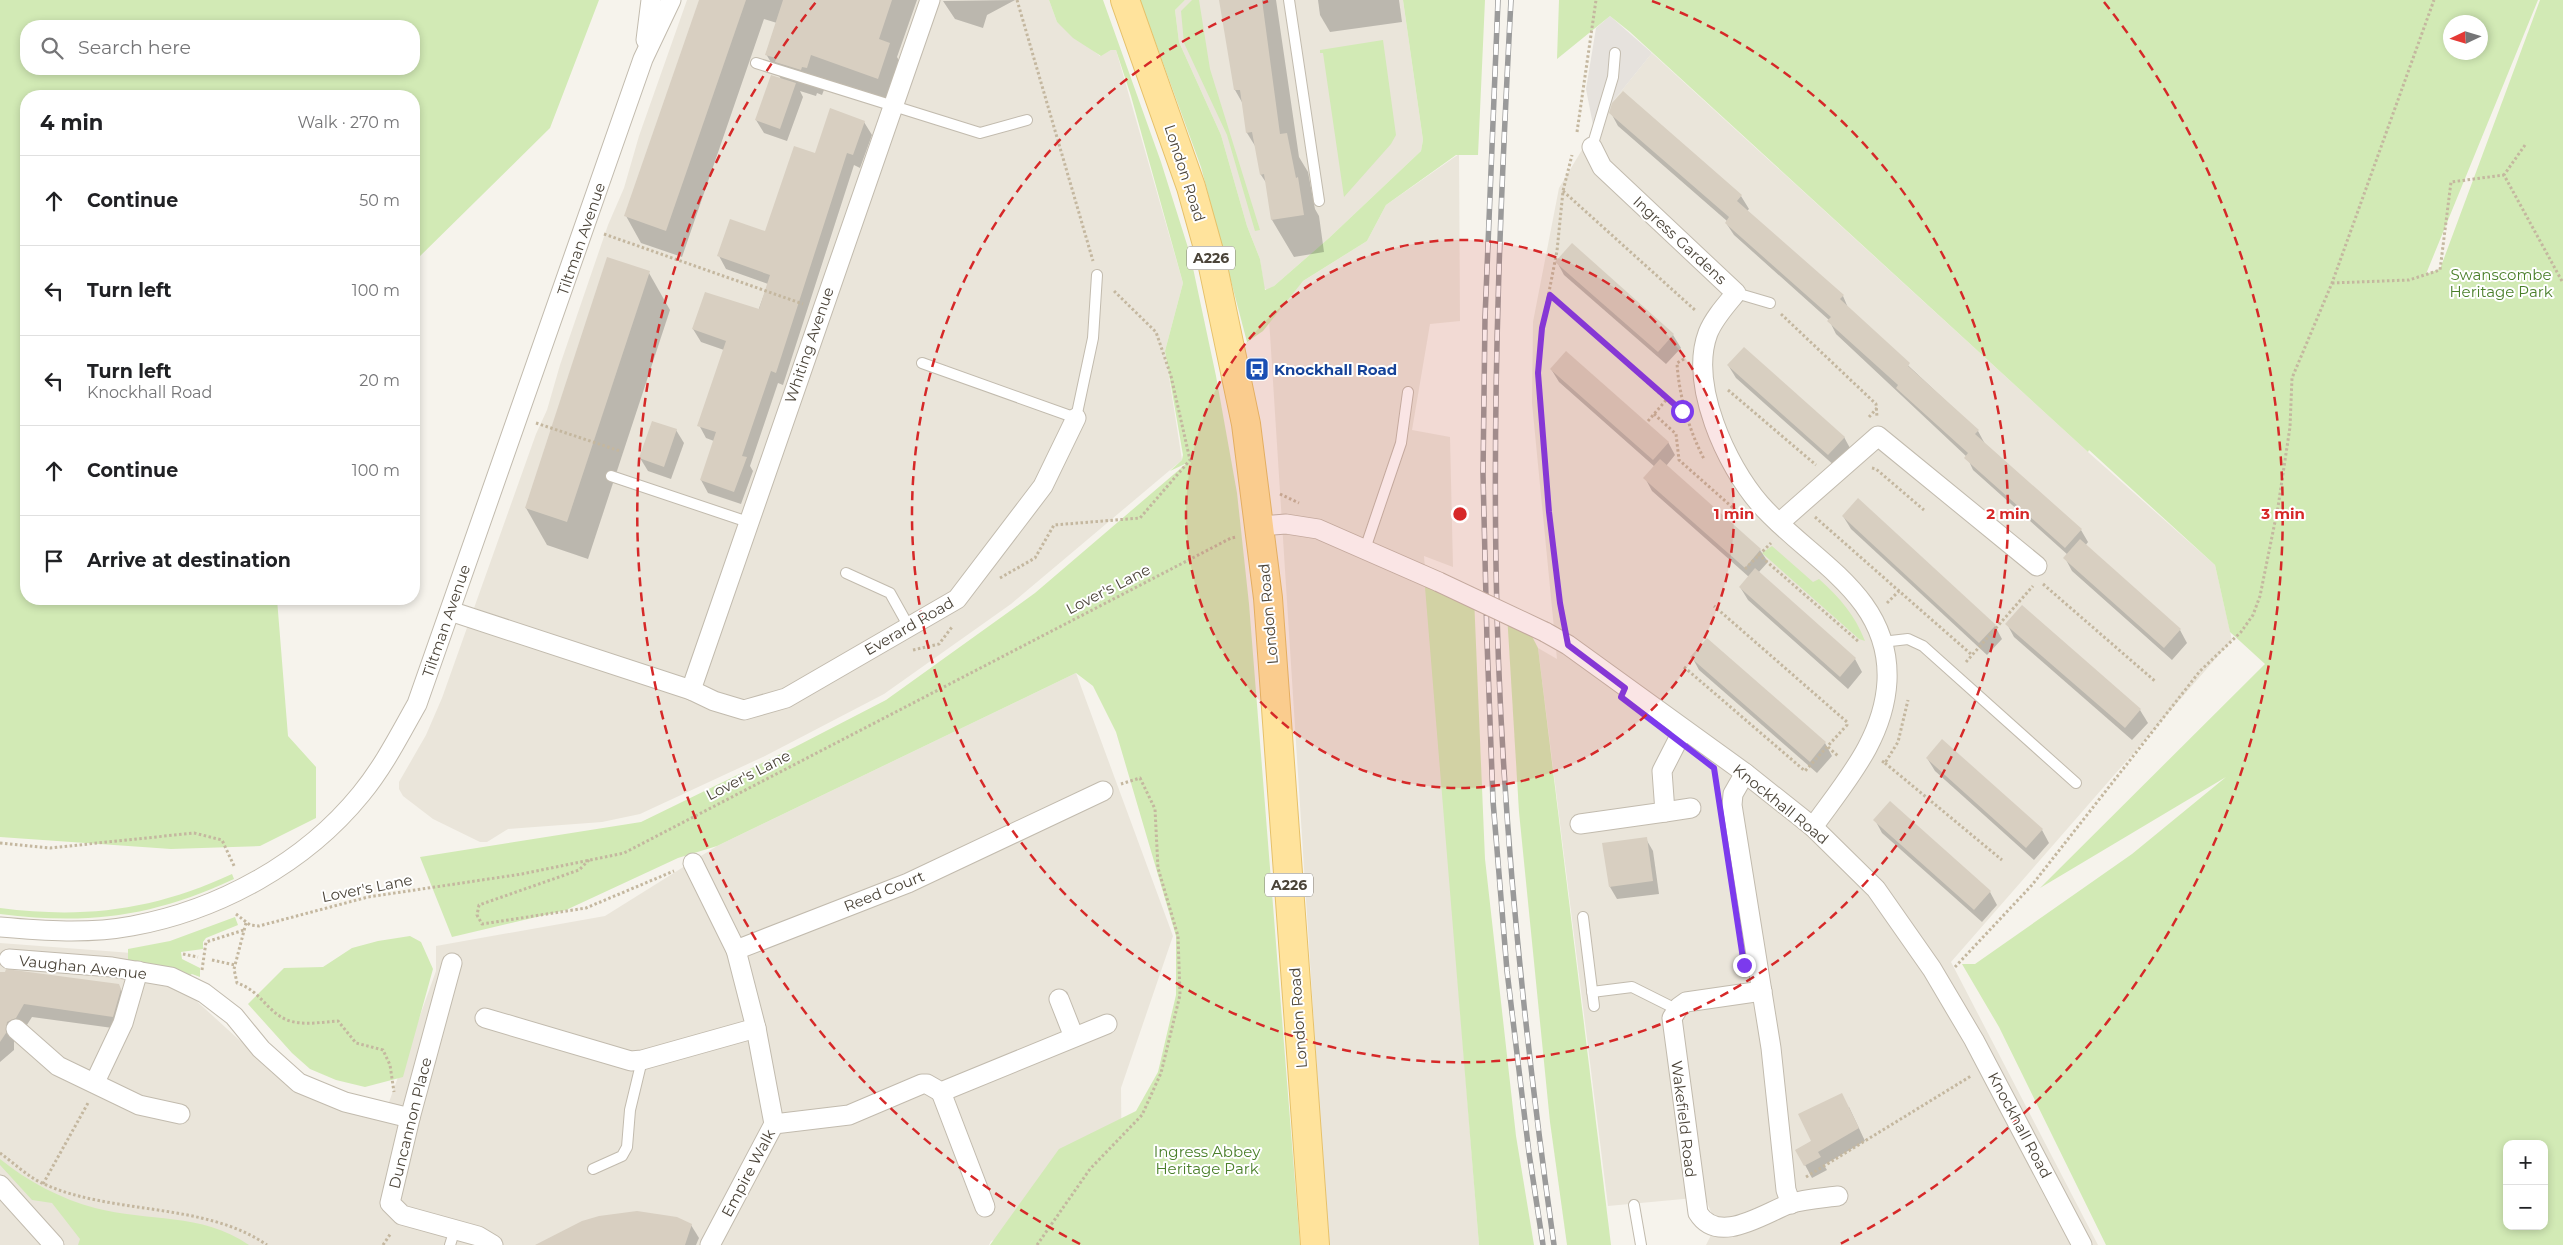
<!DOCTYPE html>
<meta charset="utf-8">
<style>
:root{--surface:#fff;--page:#f6f6f6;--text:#202124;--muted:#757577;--line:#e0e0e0}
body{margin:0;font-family:Montserrat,sans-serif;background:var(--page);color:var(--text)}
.controls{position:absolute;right:15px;bottom:15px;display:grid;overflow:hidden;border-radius:10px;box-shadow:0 2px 8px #0003}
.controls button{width:45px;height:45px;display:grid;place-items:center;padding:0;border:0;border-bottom:1px solid var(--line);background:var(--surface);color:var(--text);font:25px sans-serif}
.compass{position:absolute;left:2443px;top:15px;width:45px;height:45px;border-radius:50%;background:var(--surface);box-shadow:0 2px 8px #0003;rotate:266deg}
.stop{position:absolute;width:15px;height:15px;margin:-11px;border:4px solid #7c3aed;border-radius:50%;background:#fff}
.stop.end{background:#7c3aed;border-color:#fff;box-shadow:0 1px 5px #0008}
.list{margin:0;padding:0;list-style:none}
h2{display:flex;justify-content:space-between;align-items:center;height:65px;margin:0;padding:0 20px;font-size:21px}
h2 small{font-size:16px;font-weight:400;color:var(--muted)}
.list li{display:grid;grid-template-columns:32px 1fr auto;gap:15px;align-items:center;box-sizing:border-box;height:90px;padding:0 20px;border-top:1px solid var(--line)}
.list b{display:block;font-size:19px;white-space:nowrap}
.list p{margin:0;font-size:16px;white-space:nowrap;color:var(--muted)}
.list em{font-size:16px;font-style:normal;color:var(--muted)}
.icon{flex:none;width:28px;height:28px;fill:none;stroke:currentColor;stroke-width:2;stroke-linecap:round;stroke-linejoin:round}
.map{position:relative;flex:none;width:2563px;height:1245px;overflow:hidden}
.search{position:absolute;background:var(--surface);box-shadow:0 2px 8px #0003;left:20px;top:20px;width:400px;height:55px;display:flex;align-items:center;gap:12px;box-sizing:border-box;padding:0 18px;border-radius:20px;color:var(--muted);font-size:19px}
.panel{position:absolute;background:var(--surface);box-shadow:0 2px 8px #0003;left:20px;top:90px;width:400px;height:515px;border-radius:20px}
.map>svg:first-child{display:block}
.residential{fill:#eae5da}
.industrial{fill:#e6e2dd}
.green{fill:#d2eab5;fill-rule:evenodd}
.shadow{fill:#0003}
.building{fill:#d8cfc1}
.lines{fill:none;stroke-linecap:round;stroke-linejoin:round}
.service-casing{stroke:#c2bbae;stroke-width:12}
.minor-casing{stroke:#c2bbae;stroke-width:21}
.primary-casing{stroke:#e6c16a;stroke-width:30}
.path{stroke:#c4b79f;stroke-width:3;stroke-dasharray:2.5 2.5;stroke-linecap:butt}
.service{stroke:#fff;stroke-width:10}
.minor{stroke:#fff;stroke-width:19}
.primary{stroke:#ffe39c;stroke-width:28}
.rail-casing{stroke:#9a9a9a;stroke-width:5.5}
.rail{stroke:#fff;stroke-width:4;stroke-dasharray:11;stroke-linecap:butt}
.minor-bridge-casing{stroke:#c2bbae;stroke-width:21;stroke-linecap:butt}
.minor-bridge{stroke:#fff;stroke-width:19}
.route{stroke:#7c3aed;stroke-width:6}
.ring{fill:none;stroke:#d62828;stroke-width:2.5;stroke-dasharray:9 6}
.labels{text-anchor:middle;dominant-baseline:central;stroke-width:4;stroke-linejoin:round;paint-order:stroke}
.shield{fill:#fff;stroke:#817c74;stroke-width:1}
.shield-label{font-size:14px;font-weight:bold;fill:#4b4439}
.street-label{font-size:15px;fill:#4b4439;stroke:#fff}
.park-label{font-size:15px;fill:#4a7f2a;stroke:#fff}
.transit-label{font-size:15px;font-weight:bold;fill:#164399;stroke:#fff;text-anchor:start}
.centre{fill:#d62828;stroke:#fff;stroke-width:2.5}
.ring-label{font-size:15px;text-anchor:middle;font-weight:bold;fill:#d62828;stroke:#fff;stroke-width:4;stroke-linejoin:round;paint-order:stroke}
</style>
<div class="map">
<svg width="2563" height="1245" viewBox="0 0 2563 1245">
<rect width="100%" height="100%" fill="#f6f3ec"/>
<g class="residential">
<path d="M687,0H1049L1057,22L1100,56L1111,50H1116L1183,283L1165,351L1182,460L1011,604L884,694L765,756L640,814L602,822L508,829L487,842H480L433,819L403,796L399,789V782L426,735L442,698L536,434L547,410L560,365L608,225L624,188L639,136Z"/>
<path d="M1185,0H1403L1423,140L1421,151L1329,238L1274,286L1267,290L1264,288L1260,259L1247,226L1221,135L1179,42L1175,10Z"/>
<path d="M1652,53L2088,452L2215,565L2232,640L1951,962L2098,1245H1706L1716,1225L1705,1197L1608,1206L1538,648L1557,659L1532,403L1533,322L1559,188L1606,110Z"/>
<path d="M1459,154L1460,321L1430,324L1412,430L1450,437L1453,567L1424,556L1479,1245H1328L1268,303L1367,241L1386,205Z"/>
<path d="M1076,673L1173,936L1121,1088L1122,1193L991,1241L989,1245H0V943L145,954L271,1069L383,1119L436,971V946L605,916L717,846Z"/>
</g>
<path class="industrial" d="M1610,16L1652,53L1606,110L1594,130L1586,89L1596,28Z"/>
<g class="green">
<path d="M0,0H599L550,128L414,262V96H26V599H277L288,736L316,767V818L260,846L171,849L0,837ZM26,26H414V69H26Z"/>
<path d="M1049,0H1103L1161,162L1190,254L1216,376L1237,493L1249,604L1300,1245H990L1059,1149L1136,1111L1158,1072L1176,995V936L1116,732L1093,686L1076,673L717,846L678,858L566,910L452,937L420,857L641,822L795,747L886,700L1035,593L1187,463L1170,471L1182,460L1183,455L1165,351L1183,283L1131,96L1116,50H1111L1101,56L1073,38L1057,22Z"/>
<path d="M1140,0H1185L1175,10L1179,42L1221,135L1247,226L1260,259L1265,290L1274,286L1329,238L1421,151L1423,140L1403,0H1485L1478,155H1456L1386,205L1367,241L1303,281L1263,331L1247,342L1201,167Z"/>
<path d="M1192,0H1199L1210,69L1260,230L1255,231L1227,135L1184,43L1181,11Z"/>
<path d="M1559,0H2538L2426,274L2440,269L2540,0H2563V1245H2106L1999,1027L1962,964H1975L2132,854L2226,777L2040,888L2265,664L2230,632L2215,565L2089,450L2088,452L1630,32L1610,16L1557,59ZM2450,22H2480V52H2450ZM2507,1144H2544V1226H2507Z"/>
<path d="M1383,40L1396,135L1391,144L1344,197L1323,53H1320V50Z"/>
<path d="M1772,546L1813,582L1819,579C1840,598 1855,615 1865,641L1859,639L1762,553Z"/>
<path d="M1424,575L1474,597L1485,859L1516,1136L1534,1245H1479Z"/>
<path d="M1507,613L1524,621L1538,648L1611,1245H1567L1550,1122L1519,812Z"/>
<path d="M232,874L234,879C152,917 89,925 0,914V908C85,919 154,910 232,874Z"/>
<path d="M235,917L238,925L206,938L203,942V949L181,952L182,959L200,968V977L192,974L187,977L128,965V949L170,941Z"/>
<path d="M410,936L421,942L433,969L403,1077L365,1087L336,1080L310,1069L292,1053L248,1004L284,968L323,967L352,948L378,941Z"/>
<path d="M0,1159C27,1181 61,1199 95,1208C148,1222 201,1212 249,1245H78L80,1239L52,1203L32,1200L0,1165Z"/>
</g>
<g class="shadow">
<path d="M701,0H917L897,57L905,71L893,105L827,82L822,95L817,93L816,96L800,91L803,97L787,141L764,133L756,120L781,79L766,54L777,23L764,19L682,257L641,243L626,216Z"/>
<path d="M1015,0L987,15L983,28L955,19L943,1Z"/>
<path d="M1220,0H1276L1299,157L1308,172L1315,209L1319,216L1324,252L1294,257L1272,220L1267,184L1261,175L1257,149L1247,133L1243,104L1235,90Z"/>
<path d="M1318,0H1399L1402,22L1330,32L1320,15Z"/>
<path d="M1623,93L1741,196L1749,209L1747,211L1843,296L1849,310L1978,431L1985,444L2081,530L2088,542L2085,546L2180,630L2187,643L2172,660L2072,571L2065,558L2068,555L1973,470L1967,457L1836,334L1829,320L1734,235L1726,223L1727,221L1618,126L1611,113Z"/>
<path d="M864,122L872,135L860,168L854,165L783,385L778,383L750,466L753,471L741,504L708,493L701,480L714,441L706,438L699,425L724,350L701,342L693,329L758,311L768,284L726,269L719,256L766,232L816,155Z"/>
<path d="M1572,245L1673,335L1681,348L1666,364L1564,275L1557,262Z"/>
<path d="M649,273L670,310L588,559L547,545L526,508Z"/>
<path d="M1728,365L1844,437L1851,450L1836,467L1736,378Z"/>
<path d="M1551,369L1668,442L1675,455L1666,466L1760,550L1768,562L1758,573L1855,659L1862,672L1848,689L1748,600L1740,587L1749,577L1652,491L1645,478L1655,467L1559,382Z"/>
<path d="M676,430L684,443L671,479L648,471L640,458Z"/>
<path d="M1843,516L1995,626L2002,639L1987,655L1851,529Z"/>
<path d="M2022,607L2140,710L2148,723L2132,740L2014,637L2007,624Z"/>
<path d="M1692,657L1825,743L1832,756L1817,773L1699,670Z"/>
<path d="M1942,741L2042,830L2049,843L2034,860L1935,771L1927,758Z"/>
<path d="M1875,820L1990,892L1997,905L1982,922L1882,833Z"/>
<path d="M1646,839L1653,851L1659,894L1617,899L1610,887Z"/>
<path d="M7,971L118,985L126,998L120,1029L32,1017L23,1031L14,1035V1050L0,1062V977L6,974Z"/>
<path d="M1849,1107L1865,1141L1824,1165L1827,1170L1812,1178L1797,1150L1812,1141Z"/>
<path d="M691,1225L699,1238L696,1245H541Z"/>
</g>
<g class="building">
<path d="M699,0H746L666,231L624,216Z"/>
<path d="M783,0H892L879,39L890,43L878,79L811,55L807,68L802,67L801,70L775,62L776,58L765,55Z"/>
<path d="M1219,0H1262L1280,134L1287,133L1296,178L1298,177L1304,215L1271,220L1264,174L1260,175L1252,132L1246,133L1240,90H1234Z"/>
<path d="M771,75L796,83L780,129L755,120Z"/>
<path d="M1623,91L1742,195L1737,201L1844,295L1840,299L1910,363L1908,366L1979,430L1975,434L2082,529L2065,548L1964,458L1968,453L1896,388L1898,385L1827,321L1831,317L1725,223L1729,217L1609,113L1612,103Z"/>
<path d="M830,108L865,121L853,155L847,153L776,373L771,371L742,456L747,457L734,492L700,480L716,432L697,426L726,341L692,329L705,292L759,309L770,275L717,256L730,219L765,231L794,146L815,153Z"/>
<path d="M1572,243L1674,334L1658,352L1555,262Z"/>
<path d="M607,257L650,271L567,522L525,508Z"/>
<path d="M1744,347L1845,437L1828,455L1727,365Z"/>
<path d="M1566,351L1669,442L1653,460L1550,369Z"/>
<path d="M652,421L677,429L664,467L639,458Z"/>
<path d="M1660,459L1761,549L1745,568L1643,478Z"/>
<path d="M1858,498L1996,625L1979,643L1842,516Z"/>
<path d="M2080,539L2181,629L2164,648L2063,558Z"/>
<path d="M1755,568L1856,658L1840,677L1739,587Z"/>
<path d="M2022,605L2141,709L2125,728L2005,624Z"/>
<path d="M1707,638L1826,742L1810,762L1690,657Z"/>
<path d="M1942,739L2043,829L2026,848L1926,758Z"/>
<path d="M1890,801L1991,891L1974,910L1873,820Z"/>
<path d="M1647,837L1653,881L1609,887L1602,843Z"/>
<path d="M6,969L119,984L121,989L113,1017L24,1004L16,1018L7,1022L6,1033L0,1042V972H5Z"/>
<path d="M1842,1093L1859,1128L1818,1152L1821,1157L1804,1166L1795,1150L1811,1141L1798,1114Z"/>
<path d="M637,1211L677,1217L692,1224L685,1245H535L582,1221L599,1216Z"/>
</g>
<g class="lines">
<g class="service-casing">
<g id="service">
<path d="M1289,0L1319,201"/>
<path d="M756,63L980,133L1027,120"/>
<path d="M1592,147L1613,77L1615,53"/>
<path d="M1736,293L1770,303"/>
<path d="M922,363L1076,418L1093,338L1097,275"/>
<path d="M611,476L748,522"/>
<path d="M1365,549L1401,443L1408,392"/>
<path d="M846,573L890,593L909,627"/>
<path d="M1882,642L1908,639L1923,646L2076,783"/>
<path d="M1583,917L1594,1006"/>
<path d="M1592,992L1632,987L1676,1009"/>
<path d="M593,1169L622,1156L627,1147L630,1110L642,1060"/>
<path d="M1634,1205L1641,1245"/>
<path d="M450,1245L455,1229"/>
</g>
</g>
<g class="minor-casing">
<g id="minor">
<path d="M646,40L651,0"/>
<path d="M1592,147L1602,167L1736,293C1726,305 1714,318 1708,333C1689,384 1726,465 1760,504C1809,560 1891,594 1887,681C1884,739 1845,782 1813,827"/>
<path d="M1779,523L1878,436L2037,566"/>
<path d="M1260,526L1286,524L1318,529L1439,582"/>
<path d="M450,611L691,690L714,701L744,710L786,698L957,599L1043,486L1076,418"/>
<path d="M1545,632L1568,645L1745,773L1813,827L1876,889L1932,969L1974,1040L2082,1245"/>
<path d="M691,690L930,0"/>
<path d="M1745,773L1733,794L1732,805L1771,1048L1786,1190L1791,1204"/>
<path d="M1665,812L1691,808"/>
<path d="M1580,824L1665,812L1662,771L1683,730"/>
<path d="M693,863L736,950"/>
<path d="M0,927C44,931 89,934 132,926C219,910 305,863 361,794C384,766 400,734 417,704L643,59L671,0"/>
<path d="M9,959L112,967L171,977L204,993L234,1016L261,1049L299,1083L345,1102L410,1118"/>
<path d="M452,963L410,1118L390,1203L402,1215L478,1236L493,1245"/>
<path d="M1762,991L1686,1002L1679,1007L1672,1018L1698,1213C1718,1245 1761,1215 1789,1204C1804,1199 1822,1198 1838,1196"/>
<path d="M1059,999L1074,1037"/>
<path d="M485,1018L631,1061L642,1060L756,1028"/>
<path d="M16,1029L58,1066L139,1105L180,1114"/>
<path d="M95,1082L123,1023L138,971"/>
<path d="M941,1092L985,1207"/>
<path d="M774,1124L756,1028L736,950L908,883L1103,791"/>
<path d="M0,1185L54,1245"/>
<path d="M710,1245L774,1124L849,1115L922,1084H927L941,1092L1107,1024"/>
</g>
</g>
<g class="primary-casing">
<path id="primary" d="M1125,0L1191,187L1212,262L1246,424L1268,598L1315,1245"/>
</g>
<g class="path">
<path d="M1017,0L1093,261"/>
<path d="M1577,132L1596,0"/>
<path d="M2525,145L2504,175L2563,283"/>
<path d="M1563,191L1696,311"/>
<path d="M604,234L803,304"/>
<path d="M2332,283L2409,280L2440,270L2451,182L2504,175"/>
<path d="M1550,295L1676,408L1685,411"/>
<path d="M1781,314L1876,404L1877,417"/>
<path d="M1684,359L1677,363C1679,396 1689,430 1704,459"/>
<path d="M1728,390L1816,465"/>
<path d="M1654,414L1676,434L1679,460L1741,515"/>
<path d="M1869,417L1877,408"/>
<path d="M1648,421L1667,399"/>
<path d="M536,423L620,451"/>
<path d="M1872,468L1876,469L1924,510"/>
<path d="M1280,494L1299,503"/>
<path d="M1815,517L1899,591"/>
<path d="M1758,554L1859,642"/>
<path d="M1745,569L1771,543"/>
<path d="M1000,578L1035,558L1054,525L1140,518L1190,460L1171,376L1156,332L1113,290"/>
<path d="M2043,584L2156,682"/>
<path d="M1887,603L1899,591L1972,655"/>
<path d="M1562,617L1549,512L1537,373L1542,328L1557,251L1563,191L1572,155"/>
<path d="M913,650L939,644L952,627"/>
<path d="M1966,662L2033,586"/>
<path d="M1684,667L1805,771L1847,725V722L1714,606"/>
<path d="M1828,747L1838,756"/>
<path d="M1882,761L1885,763L1898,742L1908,700"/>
<path d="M1885,763L2002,860"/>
<path d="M0,843L50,848L194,833L222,840L235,868"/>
<path d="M589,860L579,870L479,905L477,915L482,924L586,908L674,871"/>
<path d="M236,914L250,925L259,926L368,897L522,874L624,853L1231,538L1236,537"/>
<path d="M246,923L234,969L237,983C261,991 266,1011 287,1020C303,1026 321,1022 338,1021L356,1043L383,1050L390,1065L394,1092"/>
<path d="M183,954L198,957"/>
<path d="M212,960L235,965"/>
<path d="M1955,967L2032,885L2200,671L2241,632L2253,615L2260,596L2278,507L2290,427L2292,378L2332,283L2434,0"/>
<path d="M202,970L206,942L244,930"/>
<path d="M0,1153C14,1163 28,1177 44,1184C112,1215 205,1202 267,1245"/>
<path d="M1806,1177L1971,1076"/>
<path d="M43,1184L88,1103"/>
<path d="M383,1245L391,1233"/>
<path d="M1037,1245L1090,1169L1142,1115L1161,1073L1180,995L1178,936L1158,868L1155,809L1140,778L1121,784"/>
</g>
<use href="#service" class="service"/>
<use href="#minor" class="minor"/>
<use href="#primary" class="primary"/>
<g class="rail-casing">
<g id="rail">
<path d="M1498,0L1485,318L1483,474L1487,641L1493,801L1507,971L1529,1153L1543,1245"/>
<path d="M1511,0C1501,188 1493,376 1496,564C1499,792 1522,1020 1554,1245"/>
</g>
</g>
<use href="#rail" class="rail"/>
<g class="minor-bridge-casing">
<path id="minor-bridge" d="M1439,582L1545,632"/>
</g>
<use href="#minor-bridge" class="minor-bridge"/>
</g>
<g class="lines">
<path class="route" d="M1682,411L1550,295L1542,328L1538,373L1549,512L1560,603L1568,645L1625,688L1621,697L1714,768L1744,965"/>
</g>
<circle cx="1460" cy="514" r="274" fill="#d62828" fill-opacity=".12"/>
<g class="ring">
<circle cx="1460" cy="514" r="274"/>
<path d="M1652 1A548 548 0 1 1 1268 1"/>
<path d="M1080 1244A823 823 0 0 1 816 2M2104 2A823 823 0 0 1 1840 1244"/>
</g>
<defs>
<g id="bus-square" transform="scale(1.25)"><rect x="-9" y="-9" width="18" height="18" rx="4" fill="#1a4fb4" stroke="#fff"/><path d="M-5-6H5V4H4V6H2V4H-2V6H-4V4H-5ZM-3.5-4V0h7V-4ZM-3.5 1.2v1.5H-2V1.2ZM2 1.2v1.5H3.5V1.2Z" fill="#fff"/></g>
</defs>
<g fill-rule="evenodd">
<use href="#bus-square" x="1257" y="369"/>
</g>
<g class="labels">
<g class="shield">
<rect x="1187" y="246.5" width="48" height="23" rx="4"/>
<rect x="1265" y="873.5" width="48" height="23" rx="4"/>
</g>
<g class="shield-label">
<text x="1211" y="258">A226</text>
<text x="1289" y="885">A226</text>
</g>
<g class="street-label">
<text transform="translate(1185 173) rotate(72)">London Road</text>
<text transform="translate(581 239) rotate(-71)">Tiltman Avenue</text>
<text transform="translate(1680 240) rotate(43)">Ingress Gardens</text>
<text transform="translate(809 345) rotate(-71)">Whiting Avenue</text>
<text transform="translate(1108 589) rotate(-27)">Lover's Lane</text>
<text transform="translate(1268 614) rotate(-95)">London Road</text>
<text transform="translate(446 621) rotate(-71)">Tiltman Avenue</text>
<text transform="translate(909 626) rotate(-30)">Everard Road</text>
<text transform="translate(748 775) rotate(-27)">Lover's Lane</text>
<text transform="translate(1781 804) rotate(39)">Knockhall Road</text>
<text transform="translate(367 888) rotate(-11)">Lover's Lane</text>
<text transform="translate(884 891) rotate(-22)">Reed Court</text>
<text transform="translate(83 967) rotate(6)">Vaughan Avenue</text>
<text transform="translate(1298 1018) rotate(-94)">London Road</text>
<text transform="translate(1684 1119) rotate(83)">Wakefield Road</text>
<text transform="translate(410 1123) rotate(-76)">Duncannon Place</text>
<text transform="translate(2020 1125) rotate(62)">Knockhall Road</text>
<text transform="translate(748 1173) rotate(-62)">Empire Walk</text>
</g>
<g class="park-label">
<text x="2501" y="274">Swanscombe<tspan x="2501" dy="17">Heritage Park</tspan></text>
<text x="1207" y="1151">Ingress Abbey<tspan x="1207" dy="17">Heritage Park</tspan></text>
</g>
<g class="transit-label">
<text x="1274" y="369">Knockhall Road</text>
</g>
</g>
<circle cx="1460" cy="514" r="8" class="centre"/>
<g class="ring-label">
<text x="1734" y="519">1 min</text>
<text x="2008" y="519">2 min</text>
<text x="2283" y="519">3 min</text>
</g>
</svg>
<div class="controls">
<button>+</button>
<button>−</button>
</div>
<svg class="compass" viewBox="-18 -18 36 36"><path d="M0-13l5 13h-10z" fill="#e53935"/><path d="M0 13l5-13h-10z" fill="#757577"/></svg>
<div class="stop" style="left:1682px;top:411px"></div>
<div class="stop end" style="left:1744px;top:965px"></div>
<div class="search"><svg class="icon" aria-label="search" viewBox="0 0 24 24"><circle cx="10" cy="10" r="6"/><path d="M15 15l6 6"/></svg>Search here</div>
<section class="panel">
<h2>4 min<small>Walk · 270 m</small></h2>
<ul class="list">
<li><svg class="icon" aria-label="ahead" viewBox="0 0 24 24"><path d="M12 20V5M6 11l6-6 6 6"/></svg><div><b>Continue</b></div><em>50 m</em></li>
<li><svg class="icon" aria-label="left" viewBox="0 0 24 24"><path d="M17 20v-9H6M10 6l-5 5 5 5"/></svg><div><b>Turn left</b></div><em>100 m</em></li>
<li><svg class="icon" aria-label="left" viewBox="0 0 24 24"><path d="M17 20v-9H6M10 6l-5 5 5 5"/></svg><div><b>Turn left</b><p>Knockhall Road</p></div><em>20 m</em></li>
<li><svg class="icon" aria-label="ahead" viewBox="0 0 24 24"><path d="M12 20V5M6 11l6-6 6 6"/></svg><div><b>Continue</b></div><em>100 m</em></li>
<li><svg class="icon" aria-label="arrive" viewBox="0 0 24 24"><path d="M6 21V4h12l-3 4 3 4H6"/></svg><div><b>Arrive at destination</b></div></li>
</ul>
</section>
</div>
